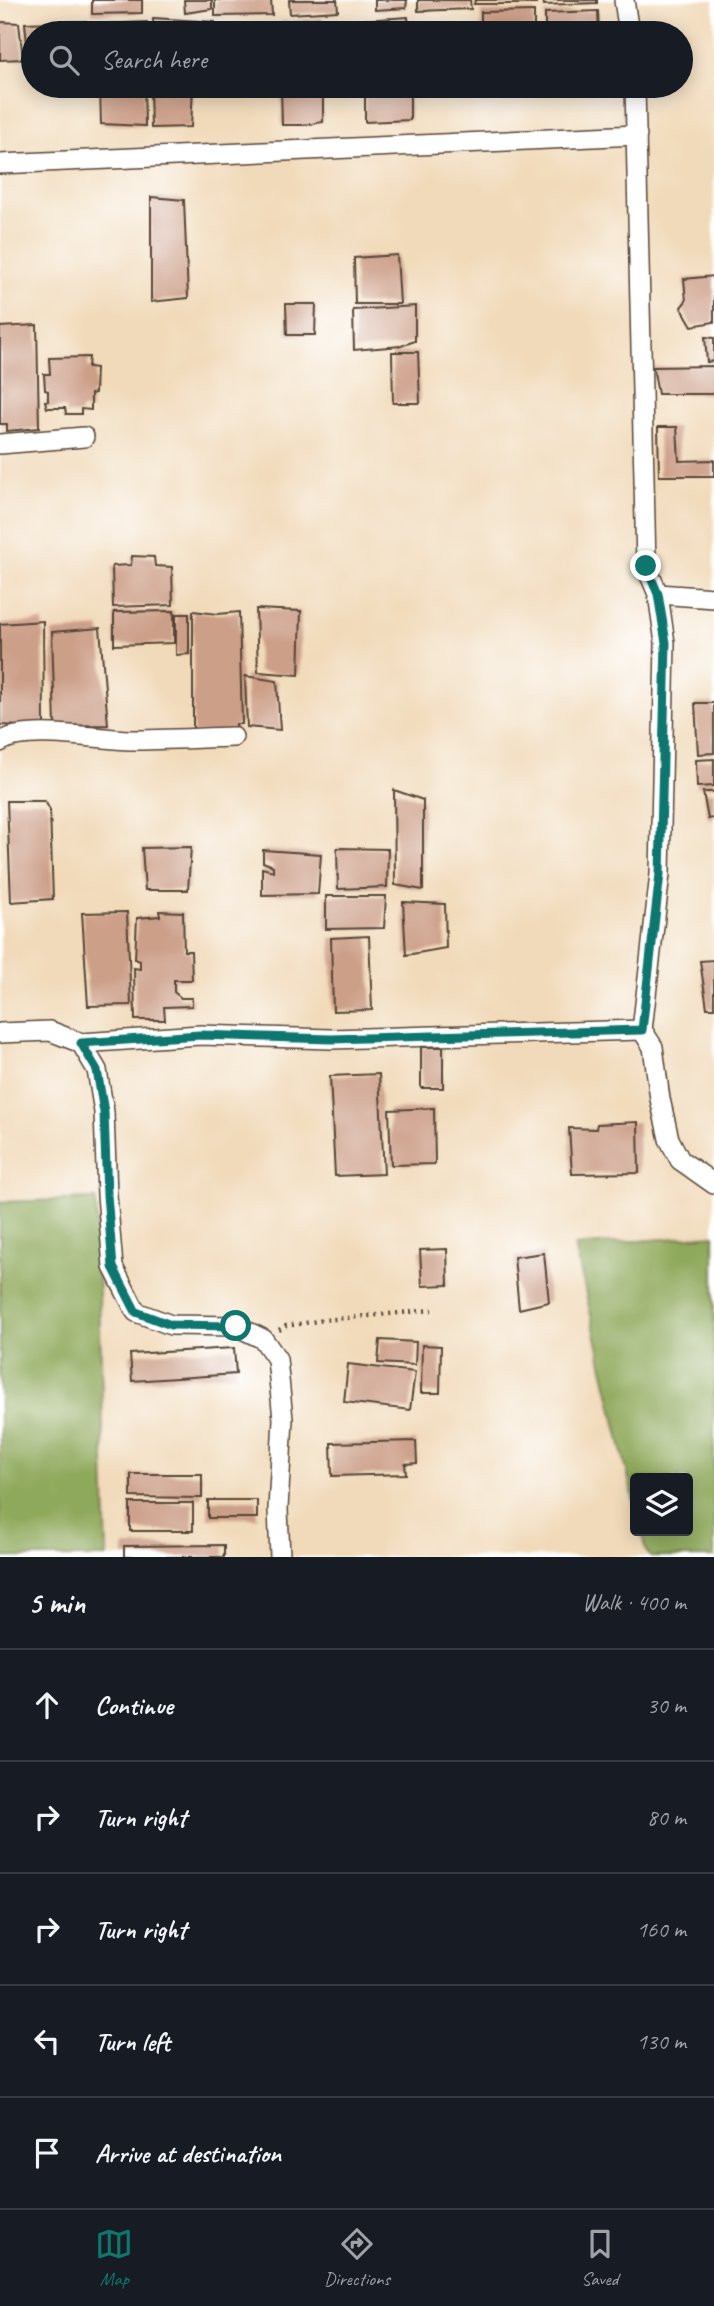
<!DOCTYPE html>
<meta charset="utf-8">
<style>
:root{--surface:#171b24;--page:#242831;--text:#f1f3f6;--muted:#9ea1a6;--line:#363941;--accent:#0f766e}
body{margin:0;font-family:Caveat,sans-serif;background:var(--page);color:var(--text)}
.controls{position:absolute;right:21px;bottom:21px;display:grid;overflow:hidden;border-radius:7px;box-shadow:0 4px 18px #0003}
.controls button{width:63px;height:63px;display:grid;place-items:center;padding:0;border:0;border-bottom:2px solid var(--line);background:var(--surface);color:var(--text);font:35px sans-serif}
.stop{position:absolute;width:21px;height:21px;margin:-16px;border:5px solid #0f766e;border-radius:50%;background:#fff}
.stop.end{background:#0f766e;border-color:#fff;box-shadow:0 2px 7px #0008}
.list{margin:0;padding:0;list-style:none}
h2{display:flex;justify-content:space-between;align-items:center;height:91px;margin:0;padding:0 28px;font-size:30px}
h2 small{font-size:23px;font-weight:400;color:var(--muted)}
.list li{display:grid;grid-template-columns:46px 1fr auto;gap:21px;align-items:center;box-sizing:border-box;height:112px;padding:0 28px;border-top:2px solid var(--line)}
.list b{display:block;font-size:26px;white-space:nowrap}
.list em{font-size:23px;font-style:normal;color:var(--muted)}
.icon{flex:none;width:38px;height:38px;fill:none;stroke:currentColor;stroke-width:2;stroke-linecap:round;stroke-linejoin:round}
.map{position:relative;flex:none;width:714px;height:1557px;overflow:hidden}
.search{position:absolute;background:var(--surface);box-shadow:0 4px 18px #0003;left:21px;right:21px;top:21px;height:77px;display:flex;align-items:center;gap:18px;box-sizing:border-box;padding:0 24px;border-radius:38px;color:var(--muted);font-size:26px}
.sheet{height:651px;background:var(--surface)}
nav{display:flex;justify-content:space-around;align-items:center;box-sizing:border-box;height:98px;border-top:2px solid var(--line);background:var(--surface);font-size:19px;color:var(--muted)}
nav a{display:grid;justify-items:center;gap:4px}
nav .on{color:var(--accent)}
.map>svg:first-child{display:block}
.forest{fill:#8fa95b;stroke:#656a3c;stroke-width:2}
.building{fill:#cc9f88}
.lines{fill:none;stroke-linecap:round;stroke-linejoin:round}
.minor-casing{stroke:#564435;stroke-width:22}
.path{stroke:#564435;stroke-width:4.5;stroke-dasharray:2 5;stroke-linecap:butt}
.minor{stroke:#fff;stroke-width:19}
.route{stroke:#0f766e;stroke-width:9}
</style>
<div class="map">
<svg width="714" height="1557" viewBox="0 0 714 1557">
<rect width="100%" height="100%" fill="#fff"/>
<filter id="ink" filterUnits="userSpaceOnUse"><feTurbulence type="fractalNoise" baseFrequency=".0143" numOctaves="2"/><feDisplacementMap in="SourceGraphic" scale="14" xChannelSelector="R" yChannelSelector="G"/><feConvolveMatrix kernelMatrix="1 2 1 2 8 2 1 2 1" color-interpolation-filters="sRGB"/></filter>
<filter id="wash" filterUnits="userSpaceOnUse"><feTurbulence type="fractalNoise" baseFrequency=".00686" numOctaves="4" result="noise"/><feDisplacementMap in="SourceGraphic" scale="28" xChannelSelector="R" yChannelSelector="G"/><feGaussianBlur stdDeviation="1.57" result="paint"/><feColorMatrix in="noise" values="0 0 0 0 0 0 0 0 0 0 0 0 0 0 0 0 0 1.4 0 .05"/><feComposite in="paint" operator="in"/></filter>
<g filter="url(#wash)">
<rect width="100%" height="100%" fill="#f1daba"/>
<g class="forest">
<path d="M96,1199L107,1557H0V1202Z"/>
<path d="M714,1235V1557H651L646,1551L641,1531H688V1478H635V1506L575,1246Z"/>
</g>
<g id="blocks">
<g class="building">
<path d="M92,0H142V13L92,14Z"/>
<path d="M184,0H212V9L185,13Z"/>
<path d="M215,0H271L272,15L215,16Z"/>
<path d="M289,0H337L338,11L290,14Z"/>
<path d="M375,0H407L406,8L375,10Z"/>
<path d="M418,0H470L471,9L418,11Z"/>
<path d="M475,0H536V4H474Z"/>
<path d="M543,0H597V3L544,5Z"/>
<path d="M534,11V33H481V12Z"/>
<path d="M598,11L599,33H545V13Z"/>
<path d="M408,17L409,33H364V20Z"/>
<path d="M153,18L215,22L216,33H154Z"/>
<path d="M322,18V33H281L280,22Z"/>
<path d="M86,21V33H33V62L29,63L25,23Z"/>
<path d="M0,22L19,23L23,59L0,60Z"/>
<path d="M147,22V33H100L99,24Z"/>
<path d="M100,86H144L145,126L101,124Z"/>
<path d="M150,86H193L191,127L151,128Z"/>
<path d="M281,86H323V122L304,125H282Z"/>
<path d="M365,86H410V120L365,122Z"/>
<path d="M151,197L184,200L188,298L151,302Z"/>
<path d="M397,255L400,304H355L354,258Z"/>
<path d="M714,276V322L692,326L681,307L686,301L684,279Z"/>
<path d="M286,304H316L315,335H287Z"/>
<path d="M415,306V341L401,346L354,350L353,310Z"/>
<path d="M37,325L39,428L7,431V424H0V327Z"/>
<path d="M705,337L714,338V361L707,362Z"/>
<path d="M392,352H418L420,403H393Z"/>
<path d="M89,357L88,367L96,368L95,393L91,394V410L81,409V414H66L65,408H47L45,401H48V391L45,390L44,374H50L49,358Z"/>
<path d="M714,366V394H658L653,367Z"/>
<path d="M658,427H677L679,461L714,460V476H659Z"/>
<path d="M132,556L154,557L155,566L172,567L173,605L113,607L112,566L131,565Z"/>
<path d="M256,609L301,611L299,675L258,672Z"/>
<path d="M174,611V643L114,645V612Z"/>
<path d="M193,611L218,614L239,612L242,724H236L237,731L193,733Z"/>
<path d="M176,614H189V654L176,655Z"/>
<path d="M43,621L44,727L0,725V624Z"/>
<path d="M100,628L108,725L55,726L52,632Z"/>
<path d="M245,676L277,681L280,730L247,727Z"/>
<path d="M695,703H714V753L698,754Z"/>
<path d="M714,759V786L697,787L696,760Z"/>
<path d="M394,790L423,800V890L395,885Z"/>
<path d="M703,792H714V818L708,819Z"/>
<path d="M7,801H45L50,810L53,899L11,902Z"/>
<path d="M191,847L188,890H145L142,848Z"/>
<path d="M337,848L388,849L387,887L338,889Z"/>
<path d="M263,850L321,854L318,894L262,895V868L273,871V866L263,862Z"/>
<path d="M326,896H386L384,928L326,929Z"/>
<path d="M403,902L445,904L446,948L406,955Z"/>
<path d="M159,911L183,912L184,951H191L192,980H174V992L181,998H192V1006L164,1007L165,1020H135L134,968L140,969V961L135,959L137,918L160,916Z"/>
<path d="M127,912L131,1005L88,1006L82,913Z"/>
<path d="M369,936L372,1010L333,1011L331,938Z"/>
<path d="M714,960V1008H707L700,961Z"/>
<rect x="421" y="1047" width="22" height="41"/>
<path d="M379,1074L384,1174L335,1176L330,1076Z"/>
<path d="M434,1108L435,1164L391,1165L389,1110Z"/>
<path d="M638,1122L639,1173L572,1174L569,1128L596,1129L597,1124Z"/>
<path d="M447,1249L448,1285L422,1286L420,1250Z"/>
<path d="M544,1253L549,1302L519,1309L514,1257Z"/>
<path d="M380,1340L416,1342L415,1365L378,1363Z"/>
<path d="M422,1345L441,1346L440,1393H421Z"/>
<path d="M234,1348L236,1374L132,1381L130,1354Z"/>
<path d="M348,1364L415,1372L410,1410L344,1402Z"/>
<path d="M416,1441L417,1463L405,1464L406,1474L332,1476L331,1443Z"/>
<path d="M131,1474H202V1498L131,1497Z"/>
<rect x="208" y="1500" width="49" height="18"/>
<rect x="130" y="1503" width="63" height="28"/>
<path d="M224,1545V1557H124V1546Z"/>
</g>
</g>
</g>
<g filter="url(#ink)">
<use href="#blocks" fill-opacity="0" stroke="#564435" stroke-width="2"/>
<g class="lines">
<g class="minor-casing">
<g id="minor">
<path d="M624,0L629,33"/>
<path d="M635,86L646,566L658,594L665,643L660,874L642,1030L653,1047L660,1099L669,1139L680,1160L714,1184"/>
<path d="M0,164L637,135"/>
<path d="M0,444L84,437"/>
<path d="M658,594L714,598"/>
<path d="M0,742C24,725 98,739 129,740C164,740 198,738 233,737"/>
<path d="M0,1033L50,1031L81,1043L200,1035L331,1039L642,1030"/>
<path d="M81,1043L97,1070L104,1112L107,1195L113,1267L136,1312L171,1325L236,1326L263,1339L277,1359L283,1419L278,1509L280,1557"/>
</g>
</g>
<path class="path" d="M279,1330L286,1326L324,1320L432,1310"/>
<use href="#minor" class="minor"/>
</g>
</g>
<g class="lines" filter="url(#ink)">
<path class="route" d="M236,1326L171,1325L136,1312L113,1267L107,1195L104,1112L97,1070L81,1043L200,1035L331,1039L642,1030L660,874L666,643L658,594L646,566"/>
</g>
</svg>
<div class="controls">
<button><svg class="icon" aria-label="layers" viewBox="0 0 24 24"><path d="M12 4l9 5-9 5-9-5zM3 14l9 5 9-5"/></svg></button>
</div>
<div class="stop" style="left:236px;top:1326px"></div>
<div class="stop end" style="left:646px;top:566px"></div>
<div class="search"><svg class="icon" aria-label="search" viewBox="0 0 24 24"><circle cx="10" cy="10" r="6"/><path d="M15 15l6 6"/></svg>Search here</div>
</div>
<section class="sheet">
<h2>5 min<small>Walk · 400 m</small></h2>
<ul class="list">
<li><svg class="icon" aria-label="ahead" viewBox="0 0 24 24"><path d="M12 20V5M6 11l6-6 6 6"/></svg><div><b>Continue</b></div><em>30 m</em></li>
<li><svg class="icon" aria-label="right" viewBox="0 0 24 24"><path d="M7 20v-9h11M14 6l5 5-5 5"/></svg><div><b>Turn right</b></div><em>80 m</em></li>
<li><svg class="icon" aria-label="right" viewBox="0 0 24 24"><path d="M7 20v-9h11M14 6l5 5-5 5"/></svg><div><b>Turn right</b></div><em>160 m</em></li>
<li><svg class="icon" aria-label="left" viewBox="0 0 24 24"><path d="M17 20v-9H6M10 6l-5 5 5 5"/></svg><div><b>Turn left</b></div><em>130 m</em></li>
<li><svg class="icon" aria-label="arrive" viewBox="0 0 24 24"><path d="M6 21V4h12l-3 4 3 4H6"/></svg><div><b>Arrive at destination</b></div></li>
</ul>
</section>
<nav>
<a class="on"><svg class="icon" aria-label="map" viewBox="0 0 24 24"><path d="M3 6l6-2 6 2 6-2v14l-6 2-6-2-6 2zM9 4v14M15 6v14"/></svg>Map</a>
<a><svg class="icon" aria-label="directions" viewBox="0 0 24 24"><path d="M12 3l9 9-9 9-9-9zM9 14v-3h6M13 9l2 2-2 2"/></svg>Directions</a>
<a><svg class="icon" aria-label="saved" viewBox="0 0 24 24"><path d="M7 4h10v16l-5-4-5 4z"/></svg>Saved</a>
</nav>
